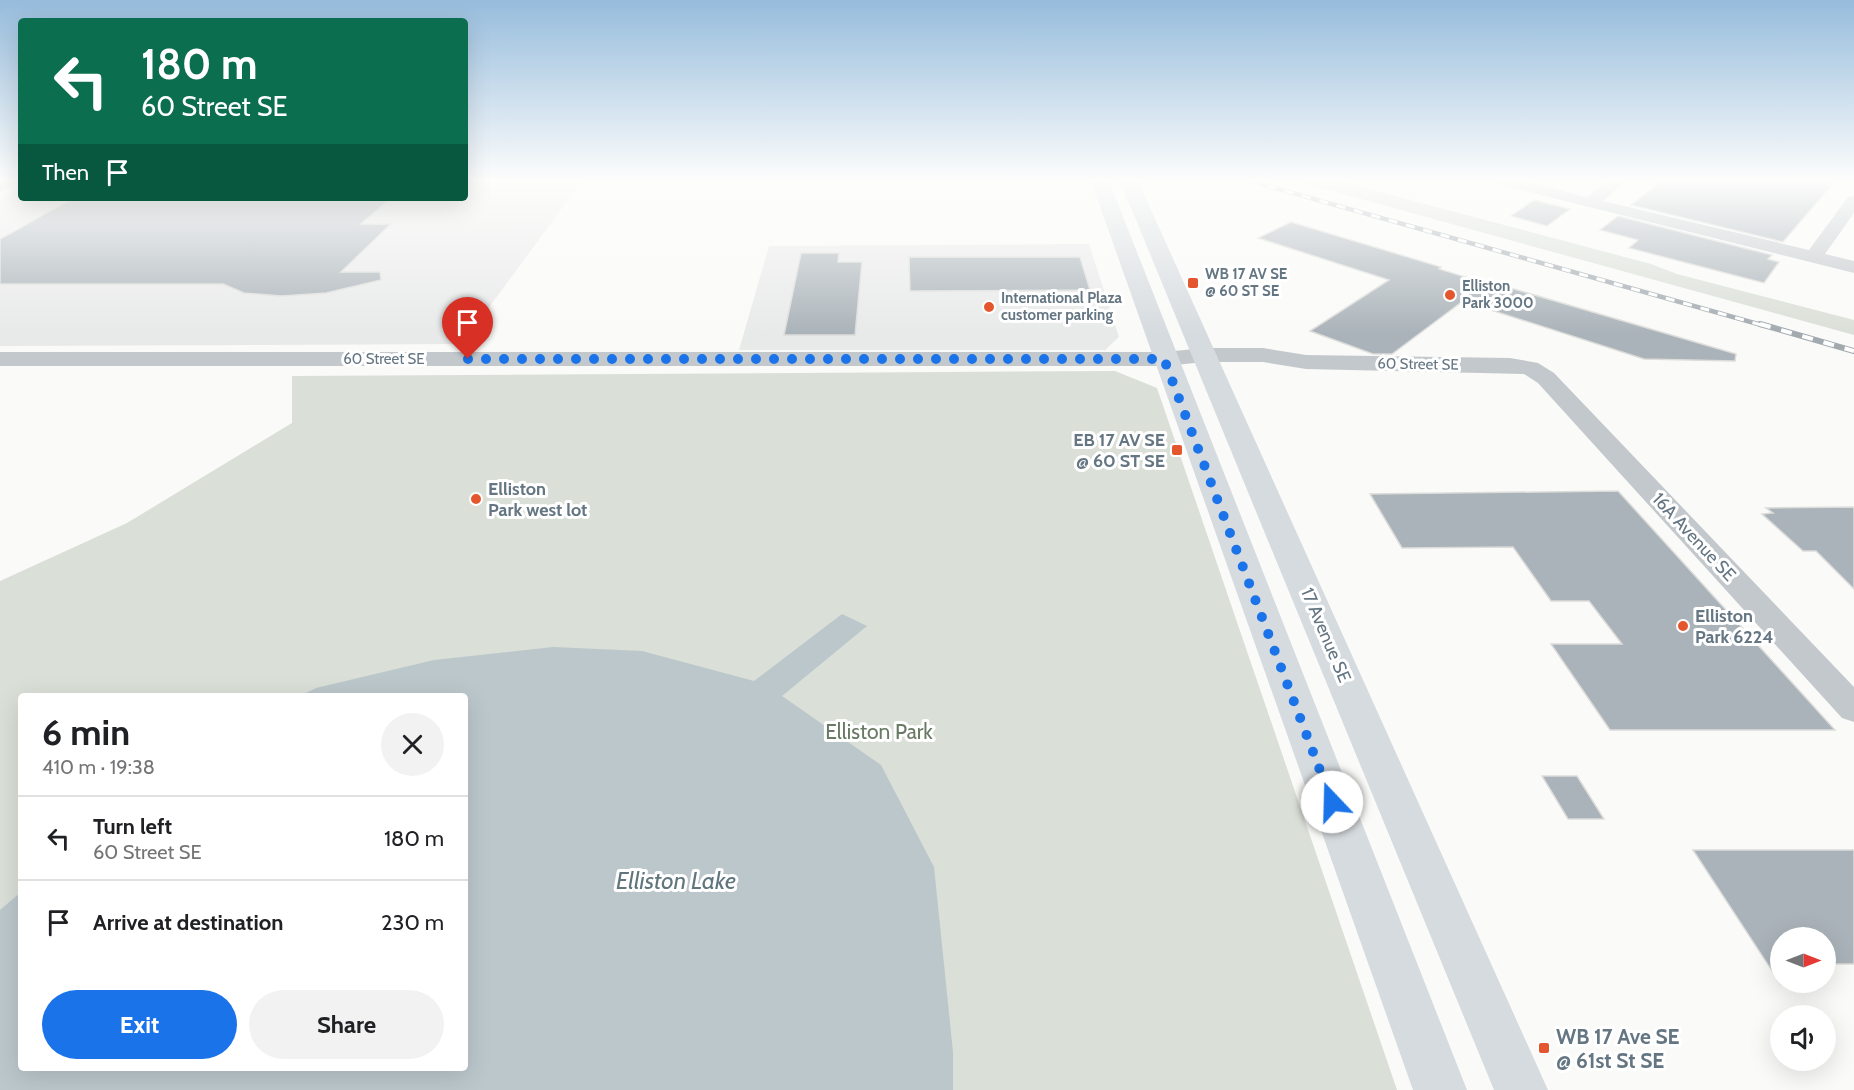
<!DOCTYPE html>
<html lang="en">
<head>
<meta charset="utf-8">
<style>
  :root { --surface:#fff; --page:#f2f2f2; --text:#202124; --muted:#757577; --line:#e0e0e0; --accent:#1a73e8 }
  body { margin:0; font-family:Cabin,sans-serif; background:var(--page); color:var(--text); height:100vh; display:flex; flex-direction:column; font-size:22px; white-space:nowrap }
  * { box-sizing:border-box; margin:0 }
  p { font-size:20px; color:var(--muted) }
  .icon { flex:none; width:33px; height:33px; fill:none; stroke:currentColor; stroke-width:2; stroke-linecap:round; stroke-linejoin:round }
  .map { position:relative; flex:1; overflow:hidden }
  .sheet { position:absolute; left:18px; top:693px; width:450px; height:378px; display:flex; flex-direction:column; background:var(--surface); border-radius:6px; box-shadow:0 6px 24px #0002 }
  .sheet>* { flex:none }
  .banner { position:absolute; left:18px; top:18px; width:450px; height:183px; border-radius:6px; box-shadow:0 6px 24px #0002; background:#0b6e4f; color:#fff; overflow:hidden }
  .needle { width:39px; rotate:90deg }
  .fabs { position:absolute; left:1770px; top:927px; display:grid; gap:12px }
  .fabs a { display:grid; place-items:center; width:66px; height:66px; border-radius:50%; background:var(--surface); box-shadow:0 6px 24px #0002; font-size:30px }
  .pin { position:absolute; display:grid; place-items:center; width:51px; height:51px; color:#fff; margin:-62px -26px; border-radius:50% 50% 50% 0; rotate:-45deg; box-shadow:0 0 6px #0007 }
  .pin .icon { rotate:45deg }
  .me { position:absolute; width:66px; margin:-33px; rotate:339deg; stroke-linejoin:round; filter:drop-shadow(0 0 4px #0008) }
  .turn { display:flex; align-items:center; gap:21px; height:126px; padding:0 24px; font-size:27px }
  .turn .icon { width:78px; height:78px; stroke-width:2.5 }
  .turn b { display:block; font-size:42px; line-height:51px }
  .then { display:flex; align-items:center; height:57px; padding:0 24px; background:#0003; gap:12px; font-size:22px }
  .round { display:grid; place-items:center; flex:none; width:63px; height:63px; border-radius:32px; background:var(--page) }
  .overview { display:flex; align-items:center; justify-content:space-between; height:102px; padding:0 24px }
  h1 { font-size:36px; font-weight:700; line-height:45px }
  .primary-button { display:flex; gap:12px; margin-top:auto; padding:12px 24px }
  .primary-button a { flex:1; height:69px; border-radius:36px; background:var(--accent); color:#fff; font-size:24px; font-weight:700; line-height:69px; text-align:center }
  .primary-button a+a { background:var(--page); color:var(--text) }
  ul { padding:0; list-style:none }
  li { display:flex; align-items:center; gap:18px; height:84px; padding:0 24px; border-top:2px solid var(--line) }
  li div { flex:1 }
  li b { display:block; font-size:22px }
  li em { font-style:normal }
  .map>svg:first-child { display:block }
  .built { fill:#e8e9e9 }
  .green { fill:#dadfd7; fill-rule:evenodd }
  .water { fill:#bbc7cb }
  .building { fill:#aab3b9; stroke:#dcdcda; stroke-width:1.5 }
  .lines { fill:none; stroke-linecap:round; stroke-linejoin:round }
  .street { fill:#c3c8cc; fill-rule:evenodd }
  .secondary { fill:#d6dbdf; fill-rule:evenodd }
  .rail-far1-casing { stroke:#a2aab0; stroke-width:4.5 }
  .rail-casing { stroke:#a2aab0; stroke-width:6 }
  .rail-far1 { stroke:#fff; stroke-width:3; stroke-dasharray:9; stroke-linecap:butt }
  .rail { stroke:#fff; stroke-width:4; stroke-dasharray:11; stroke-linecap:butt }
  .route { stroke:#1a73e8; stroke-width:10; stroke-dasharray:0 18 }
  .poi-dot { fill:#e4572e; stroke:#fff; stroke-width:2 }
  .labels { text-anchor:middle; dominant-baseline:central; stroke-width:6; stroke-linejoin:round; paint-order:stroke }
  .far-poi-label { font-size:15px; font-weight:bold; fill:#657683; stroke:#fff; text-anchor:start }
  .far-street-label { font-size:15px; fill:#657683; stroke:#fff }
  .poi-label { font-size:18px; font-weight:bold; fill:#657683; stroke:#fff; text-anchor:start }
  .street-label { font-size:18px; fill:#657683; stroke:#fff }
  .near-park-label { font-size:21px; fill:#687a64; stroke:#fff }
  .near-poi-label { font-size:21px; font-weight:bold; fill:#657683; stroke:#fff; text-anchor:start }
  .near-water-label { font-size:24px; font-style:italic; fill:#60757c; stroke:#fff }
</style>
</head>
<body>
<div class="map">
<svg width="1854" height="1090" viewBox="0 0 1854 1090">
  <rect width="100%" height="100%" fill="#fafaf8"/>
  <path class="built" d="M465 181H582L462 344 0 346V199L21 188V198H465Z
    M1089 244 1119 337 1105 350H739L769 246Z"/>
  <path class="green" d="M1296 181H1338L1651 264 1677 274 1854 320V335Z
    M1115 371 1157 388 1397 1090H0V581L127 523 292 423V376ZM21 696H465V1068H21Z"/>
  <path class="water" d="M842 614 867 626 782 696 881 765 934 867 953 1052V1090H0V910L21 892V1068H465V696H300L316 688 434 660 553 647 642 651 754 681Z"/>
  <path class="building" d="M1662 181H1831L1827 185 1831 186 1783 242 1631 205Z
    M73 198H391L361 224H391L341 272H380L381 280 326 293 281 296 244 293 223 284H0V239Z
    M1534 200 1570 209 1547 226 1511 216Z
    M1618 216 1772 255 1768 259 1779 262 1764 283 1629 248 1638 240 1600 230Z
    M1291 222 1441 267 1439 269 1501 288 1504 286 1736 354 1735 361 1644 359 1463 301 1392 354H1373L1310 331 1389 280 1258 238Z
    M801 253H839L838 262H862L855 335H784Z
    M909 257H1080L1090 290 910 291Z
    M1618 491 1835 730H1610L1551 644H1622L1589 601H1551L1513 547 1402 548 1370 494Z
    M1854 507V589L1816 551H1803L1762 514 1773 513 1766 508Z
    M1542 776H1577L1604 819H1568Z
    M1693 850H1854V964H1826V938H1780V983Z"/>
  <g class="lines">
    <path class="street" d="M0 181H19L0 192Z
      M1495 181H1522L1587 197 1608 181H1626L1603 201 1809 250 1848 197 1854 196V213L1825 254 1854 261V273L1497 184Z
      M1205 348H1263L1306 355 1510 358 1538 363 1554 373 1854 687V722L1842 718 1538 383 1524 374 1306 369 1263 362H1205L1164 366H0V352H1164Z"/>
    <path class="secondary" d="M1091 181H1109L1467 1090H1413Z
      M1120 181H1138L1548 1090H1494Z"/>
    <defs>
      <path id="rail-far1" d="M1250 181 1765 326"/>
      <path id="rail" d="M1760 324 1854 351"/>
    </defs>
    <use href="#rail-far1" class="rail-far1-casing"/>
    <use href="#rail" class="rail-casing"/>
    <use href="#rail-far1" class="rail-far1"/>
    <use href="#rail" class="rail"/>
  </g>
  <linearGradient id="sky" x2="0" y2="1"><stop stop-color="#96bcdc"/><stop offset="0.54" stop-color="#fdfdfc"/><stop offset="1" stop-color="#fdfdfc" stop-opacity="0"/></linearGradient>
  <rect width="1854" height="334" fill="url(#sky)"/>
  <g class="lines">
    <path class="route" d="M468 359H1164L1332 802"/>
  </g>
  <g class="poi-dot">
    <rect x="1187" y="277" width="12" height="12" rx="3"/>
    <circle cx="1450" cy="295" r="6"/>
    <circle cx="989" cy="307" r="6"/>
    <rect x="1171" y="444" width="12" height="12" rx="3"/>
    <circle cx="476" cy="499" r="6"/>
    <circle cx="1683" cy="626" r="6"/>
    <rect x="1538" y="1042" width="12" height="12" rx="3"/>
  </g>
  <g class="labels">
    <g class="far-poi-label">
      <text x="1205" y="274">WB 17 AV SE<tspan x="1205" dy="17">@ 60 ST SE</tspan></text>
      <text x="1462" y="286">Elliston<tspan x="1462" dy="17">Park 3000</tspan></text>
      <text x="1001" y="298">International Plaza<tspan x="1001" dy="17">customer parking</tspan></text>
    </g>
    <g class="far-street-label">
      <text x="384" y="359">60 Street SE</text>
      <text transform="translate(1418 364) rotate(1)">60 Street SE</text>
    </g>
    <g class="poi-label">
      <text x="1165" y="440" text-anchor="end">EB 17 AV SE<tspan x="1165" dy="21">@ 60 ST SE</tspan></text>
      <text x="488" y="489">Elliston<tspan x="488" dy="21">Park west lot</tspan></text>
      <text x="1695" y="616">Elliston<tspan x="1695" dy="21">Park 6224</tspan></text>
    </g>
    <g class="street-label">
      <text transform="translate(1694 537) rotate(47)">16A Avenue SE</text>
      <text transform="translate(1326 635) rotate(67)">17 Avenue SE</text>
    </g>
    <g class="near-park-label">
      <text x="879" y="731">Elliston Park</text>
    </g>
    <g class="near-poi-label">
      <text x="1556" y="1036">WB 17 Ave SE<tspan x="1556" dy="24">@ 61st St SE</tspan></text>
    </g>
    <g class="near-water-label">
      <text x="676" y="880">Elliston Lake</text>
    </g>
  </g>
</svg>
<div class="fabs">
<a><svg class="needle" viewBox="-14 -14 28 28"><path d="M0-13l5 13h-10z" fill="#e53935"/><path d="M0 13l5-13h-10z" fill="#757577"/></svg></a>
<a><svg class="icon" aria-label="sound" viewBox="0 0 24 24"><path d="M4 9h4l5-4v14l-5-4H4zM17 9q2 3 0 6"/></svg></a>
</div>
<div class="pin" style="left:468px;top:359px;background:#d93025"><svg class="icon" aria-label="arrive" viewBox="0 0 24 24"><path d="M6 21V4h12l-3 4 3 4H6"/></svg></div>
<svg class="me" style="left:1332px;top:802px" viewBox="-20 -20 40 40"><circle r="19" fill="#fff"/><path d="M0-13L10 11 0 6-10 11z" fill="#1a73e8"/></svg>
<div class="banner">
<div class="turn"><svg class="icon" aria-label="left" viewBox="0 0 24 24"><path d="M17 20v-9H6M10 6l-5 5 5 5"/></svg><div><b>180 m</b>60 Street SE</div></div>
<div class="then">Then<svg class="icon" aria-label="arrive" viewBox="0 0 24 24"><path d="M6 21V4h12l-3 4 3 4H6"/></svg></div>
</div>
<section class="sheet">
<div class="overview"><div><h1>6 min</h1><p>410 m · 19:38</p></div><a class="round"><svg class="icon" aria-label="close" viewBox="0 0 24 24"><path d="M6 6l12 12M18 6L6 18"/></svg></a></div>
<ul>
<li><svg class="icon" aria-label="left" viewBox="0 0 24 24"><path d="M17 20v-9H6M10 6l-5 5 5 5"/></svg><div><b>Turn left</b><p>60 Street SE</p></div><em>180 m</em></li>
<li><svg class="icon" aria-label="arrive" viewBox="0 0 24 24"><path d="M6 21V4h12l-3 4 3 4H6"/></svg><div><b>Arrive at destination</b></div><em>230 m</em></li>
</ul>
<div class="primary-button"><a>Exit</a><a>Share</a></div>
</section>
</div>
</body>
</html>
